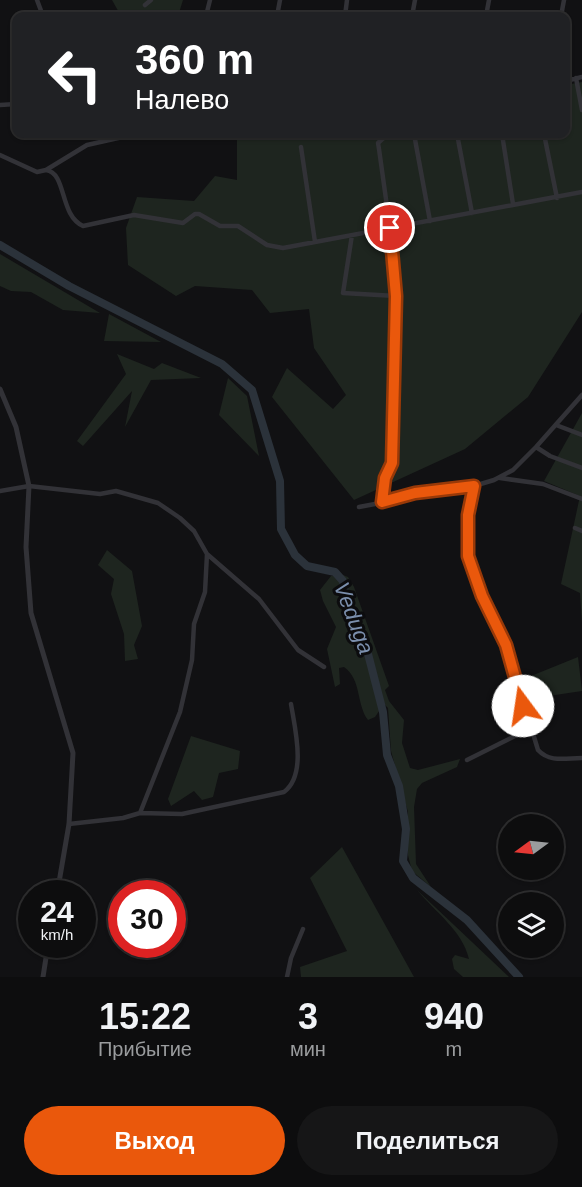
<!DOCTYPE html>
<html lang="ru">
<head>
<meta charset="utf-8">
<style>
  :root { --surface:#0d0d0e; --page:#161617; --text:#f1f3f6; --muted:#9a9c9e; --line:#2d2d2e; --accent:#ea580c }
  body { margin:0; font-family:Helvetica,sans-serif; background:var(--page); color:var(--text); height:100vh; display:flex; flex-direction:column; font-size:22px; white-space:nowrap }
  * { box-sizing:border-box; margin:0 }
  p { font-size:20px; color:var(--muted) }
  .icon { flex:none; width:33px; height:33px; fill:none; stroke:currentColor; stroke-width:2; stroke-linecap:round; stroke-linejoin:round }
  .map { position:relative; height:977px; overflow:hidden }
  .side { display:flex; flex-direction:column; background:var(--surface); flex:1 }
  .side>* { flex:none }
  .guide { position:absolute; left:12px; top:12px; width:558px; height:126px; border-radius:12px; box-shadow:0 2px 4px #0004,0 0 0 2px var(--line); background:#202124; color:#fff; overflow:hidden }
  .needle { width:39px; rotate:255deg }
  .buttons { position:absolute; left:498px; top:814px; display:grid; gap:12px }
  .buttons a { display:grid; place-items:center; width:66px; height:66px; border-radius:50%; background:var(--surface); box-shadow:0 2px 4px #0004,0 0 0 2px var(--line); font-size:30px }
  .speed { position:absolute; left:18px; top:880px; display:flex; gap:12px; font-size:30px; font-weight:700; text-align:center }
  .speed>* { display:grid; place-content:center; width:78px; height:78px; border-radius:50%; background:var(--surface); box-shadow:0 2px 4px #0004,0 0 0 2px var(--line); line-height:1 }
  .speed small { font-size:15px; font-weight:400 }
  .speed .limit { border:9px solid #d22; background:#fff; color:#111 }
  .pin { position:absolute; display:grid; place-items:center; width:51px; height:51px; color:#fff; margin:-26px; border:3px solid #fff; border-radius:50%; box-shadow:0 2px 6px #0007 }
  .me { position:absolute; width:66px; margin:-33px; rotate:346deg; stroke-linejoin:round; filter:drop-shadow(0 0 4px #0008) }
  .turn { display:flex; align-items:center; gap:21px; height:126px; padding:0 24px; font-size:27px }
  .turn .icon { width:78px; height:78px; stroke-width:2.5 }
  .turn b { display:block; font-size:42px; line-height:51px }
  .eta { display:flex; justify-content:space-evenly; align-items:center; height:102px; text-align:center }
  .eta b { font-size:36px; font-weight:800; line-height:42px }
  .action { display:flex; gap:12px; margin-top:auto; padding:12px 24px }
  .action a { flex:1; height:69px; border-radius:36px; background:var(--accent); color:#fff; font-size:24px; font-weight:800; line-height:69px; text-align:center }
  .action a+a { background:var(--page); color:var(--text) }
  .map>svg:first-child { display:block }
  .green { fill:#1e251f }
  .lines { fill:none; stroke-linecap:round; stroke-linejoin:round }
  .river { stroke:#2b323a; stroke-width:8 }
  .minor { stroke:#323237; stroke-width:4.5 }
  .tertiary { stroke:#323237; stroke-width:5 }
  .route-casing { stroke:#983908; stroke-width:15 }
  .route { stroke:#ea580c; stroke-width:10 }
  .labels { text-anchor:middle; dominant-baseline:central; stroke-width:6; stroke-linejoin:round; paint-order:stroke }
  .water-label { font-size:22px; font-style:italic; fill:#7b8fad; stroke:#0c0c0e }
</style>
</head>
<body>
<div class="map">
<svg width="582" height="977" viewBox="0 0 582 977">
  <rect width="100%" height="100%" fill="#111113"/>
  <path class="green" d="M112 0H183L178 16H121Z
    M582 82V312L528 397 465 449 354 500 272 397 287 368 333 409 346 395 314 348 309 309 270 313 252 290 195 286 176 296 128 265 126 228 137 197 194 201 215 176 237 180V134H566V85Z
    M0 254 100 313 63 310 31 292 11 291 0 286Z
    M109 314 161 342 104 341Z
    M117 354 154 369 162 363 201 378 151 380 125 427 132 391 83 446 77 441 126 374Z
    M228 378 247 396 259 456 219 415Z
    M582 413V623L580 593 561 584 580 496 544 481Z
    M107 550 132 571 142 626 134 645 138 659 125 661 124 634 111 594 114 579 98 565Z
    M343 575 348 577 354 587 389 686 385 690 389 701 404 720 402 743 410 768 418 770 460 759 457 767 422 783 417 789 414 807 416 864 431 887 412 871 408 855V812L391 751 388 708 384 704 375 717 368 720C356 704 362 680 344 667L339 668 340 684 335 687 327 649 336 627 323 601 320 590 331 576Z
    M578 657 582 691 535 698 531 676Z
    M191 736 240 751 238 769 219 773 213 797 202 800 194 791 171 806 168 799Z
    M342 847 414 977H301L300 967 347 951 310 878Z
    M417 890 509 977H463L454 969 452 959 455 955 469 959C462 930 435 912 417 890Z"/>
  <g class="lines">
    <path class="river" d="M0 245 69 286 222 364 252 390 280 481 281 529 295 555 307 566 335 572 343 581 349 617 367 650 383 712 387 755 399 786 406 829 403 861 413 878 467 920 519 977"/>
    <path class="minor" d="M37 0 43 16
      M145 5 151 0
      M206 16 210 0
      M277 16 280 0
      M345 16 347 0
      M412 16 415 0
      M486 16 489 0
      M561 16 564 0
      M576 78 582 110
      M566 81 582 77
      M0 105 16 104
      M388 134 378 143 379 149 390 228 396 296
      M414 134 430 221
      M457 134 472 213
      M502 134 513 204
      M544 134 557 198
      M301 147 315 242
      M0 155 37 172 46 170 87 145 136 134
      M46 170C67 173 59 215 83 226L134 215 183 223 195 214H199L220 226H238L267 245 283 248 582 192
      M352 235 343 293 396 296 392 463 385 478 382 502
      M556 425 582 435
      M536 447 550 456 582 468
      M500 478 543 484 582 499
      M474 486 467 536 472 573 506 645 538 750C550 763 566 758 582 758
      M0 491 29 486 100 494 116 491 158 503 180 518 194 531 207 554 259 599 298 650 324 667
      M359 507 396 500 415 493 474 486 494 480 513 470 536 447 582 395
      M575 528 582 531
      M467 760 531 728
      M140 813 182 814 284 792C307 775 295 729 291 704
      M69 824 123 818 140 813 180 712 192 660 194 624 205 592 207 554
      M287 977 291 958 303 929"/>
    <path class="tertiary" d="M0 389 16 427 29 486 26 547 31 613 73 753 69 824 57 894
      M43 977 48 945"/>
  </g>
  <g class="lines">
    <defs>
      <path id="route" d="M390 228 396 296 392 463 385 478 382 502 415 493 474 486 468 515V556L482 596 506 645 523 706"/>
    </defs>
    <use href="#route" class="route-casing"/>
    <use href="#route" class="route"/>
  </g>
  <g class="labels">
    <g class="water-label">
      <text transform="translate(354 618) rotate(69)">Veduga</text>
    </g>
  </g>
</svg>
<div class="buttons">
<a><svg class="needle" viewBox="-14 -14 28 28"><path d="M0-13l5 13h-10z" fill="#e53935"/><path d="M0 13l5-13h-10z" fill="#9a9c9e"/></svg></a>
<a><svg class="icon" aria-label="layers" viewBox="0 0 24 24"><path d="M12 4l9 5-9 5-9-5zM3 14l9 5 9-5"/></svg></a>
</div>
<div class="speed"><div>24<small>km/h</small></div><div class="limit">30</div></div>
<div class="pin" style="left:390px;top:228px;background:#d93025"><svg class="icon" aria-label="arrive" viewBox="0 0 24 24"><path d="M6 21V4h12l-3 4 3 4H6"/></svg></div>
<svg class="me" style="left:523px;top:706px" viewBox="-20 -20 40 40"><circle r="19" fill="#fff"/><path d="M0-13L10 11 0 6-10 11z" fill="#ea580c"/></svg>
<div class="guide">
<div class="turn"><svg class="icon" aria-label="left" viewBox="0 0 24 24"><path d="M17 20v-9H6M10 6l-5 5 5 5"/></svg><div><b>360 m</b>Налево</div></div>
</div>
</div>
<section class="side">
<div class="eta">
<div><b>15:22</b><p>Прибытие</p></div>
<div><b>3</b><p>мин</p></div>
<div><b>940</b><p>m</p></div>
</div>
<div class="action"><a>Выход</a><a>Поделиться</a></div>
</section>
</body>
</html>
